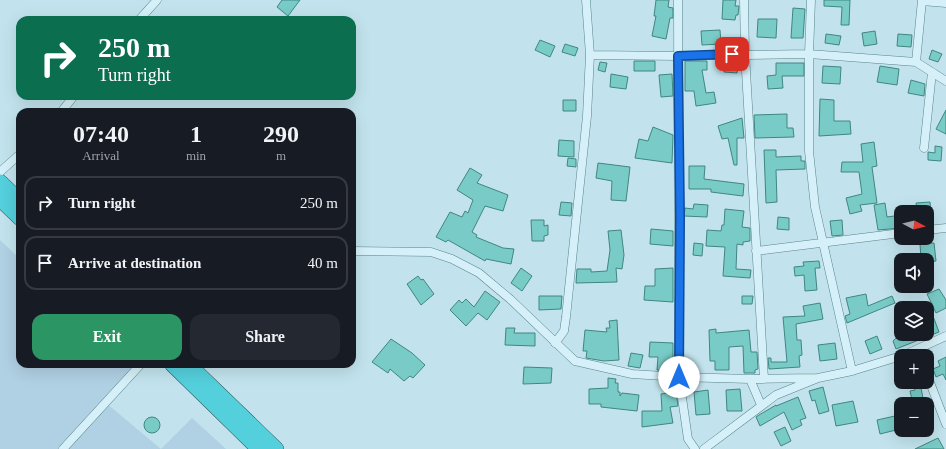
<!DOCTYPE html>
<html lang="en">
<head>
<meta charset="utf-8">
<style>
  :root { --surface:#171b24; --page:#242831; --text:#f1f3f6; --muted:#9ea1a6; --line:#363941; --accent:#2b9563 }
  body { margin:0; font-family:Georgia,serif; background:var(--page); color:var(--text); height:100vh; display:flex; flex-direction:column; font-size:15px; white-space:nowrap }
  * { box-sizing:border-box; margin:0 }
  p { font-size:13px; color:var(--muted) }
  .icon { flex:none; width:22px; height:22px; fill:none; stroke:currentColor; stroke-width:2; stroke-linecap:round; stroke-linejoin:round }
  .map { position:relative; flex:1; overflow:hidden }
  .panel { position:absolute; left:16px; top:108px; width:340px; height:260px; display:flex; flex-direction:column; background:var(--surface); border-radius:12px; box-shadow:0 4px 16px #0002 }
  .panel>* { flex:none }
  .hud { position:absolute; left:16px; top:16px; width:340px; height:84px; border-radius:12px; box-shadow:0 4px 16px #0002; background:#0b6e4f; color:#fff; overflow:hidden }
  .needle { width:26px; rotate:97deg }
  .fabs { position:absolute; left:894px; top:205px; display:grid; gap:8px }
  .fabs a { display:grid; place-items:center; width:40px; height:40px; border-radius:8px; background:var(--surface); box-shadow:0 4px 16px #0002; font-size:20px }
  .pin { position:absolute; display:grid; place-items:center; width:34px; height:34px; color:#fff; margin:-17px; border-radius:8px; box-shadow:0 2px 6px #0006 }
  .me { position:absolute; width:44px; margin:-22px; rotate:0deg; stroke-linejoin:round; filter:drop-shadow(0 0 3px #0008) }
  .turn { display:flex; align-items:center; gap:14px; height:84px; padding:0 16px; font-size:18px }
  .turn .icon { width:52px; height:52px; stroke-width:2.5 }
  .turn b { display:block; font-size:28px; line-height:34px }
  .eta { display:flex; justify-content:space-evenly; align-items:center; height:68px; text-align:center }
  .eta b { font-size:24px; font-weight:800; line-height:28px }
  .cta { display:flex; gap:8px; margin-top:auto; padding:8px 16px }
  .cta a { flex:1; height:46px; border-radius:12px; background:var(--accent); color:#fff; font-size:16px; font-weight:800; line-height:46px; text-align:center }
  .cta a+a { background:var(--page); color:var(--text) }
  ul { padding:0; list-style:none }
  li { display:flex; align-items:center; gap:12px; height:54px; margin:0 8px 6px; padding:0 8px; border:2px solid var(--line); border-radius:12px }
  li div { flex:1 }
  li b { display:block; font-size:15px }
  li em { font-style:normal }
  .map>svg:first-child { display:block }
  .farmland { fill:#b0d0e3 }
  .building { fill:#79cbc7; stroke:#408681 }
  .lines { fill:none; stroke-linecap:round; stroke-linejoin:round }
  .street-casing { stroke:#5a8487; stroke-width:9 }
  .highway-casing { stroke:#2e5555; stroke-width:16 }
  .street { stroke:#d5f0f8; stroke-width:8 }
  .highway { stroke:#54cfdc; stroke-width:15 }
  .route-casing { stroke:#114b97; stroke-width:10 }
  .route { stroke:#1a73e8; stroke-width:7 }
</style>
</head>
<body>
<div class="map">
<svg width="946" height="449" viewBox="0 0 946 449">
  <rect width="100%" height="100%" fill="#c2e3ed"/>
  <path class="farmland" d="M0 240 20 259V364H131L136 369 106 403 161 449 192 418 226 449H0Z"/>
  <path class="building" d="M282 0H300L288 16 277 7Z
    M656 0H669L668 7 673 8V18H670L666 39 652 36 656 16H654Z
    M723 0H736L735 6H739L738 15H736L735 20 722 19Z
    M824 0H850L849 25H841L842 7 824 6Z
    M793 8 805 9 803 38H791Z
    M758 19H777L776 38 757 37Z
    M720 30 721 44 702 45 701 31Z
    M875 31 877 44 864 46 862 33Z
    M826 34 841 36 839 45 825 43Z
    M898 34 912 35 911 47 897 46Z
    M540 40 555 46 550 57 535 50Z
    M565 44 578 48 575 56 562 52Z
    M932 50 942 54 938 62 929 59Z
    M634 61H655V71H634Z
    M685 61H707V70H702L706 93 714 92 716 103 696 106 694 91H685Z
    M600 62 607 63 605 72 598 70Z
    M725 63 738 64 737 73 724 72Z
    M776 63H804V76H782L783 88 768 89 767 76 776 75Z
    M823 66 841 67 840 84 822 83Z
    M880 66 899 69 897 85 877 82Z
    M611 74 628 77 626 89 610 87Z
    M672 74 673 96 661 97 659 75Z
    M911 80 925 84 924 96 908 93Z
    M820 99 834 100V121H850L851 134 819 136Z
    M563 100H576V111H563Z
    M946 110V134L936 129Z
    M787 114V128H793L794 137 755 138 754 115Z
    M742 118 744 138H737V165H734L728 138 722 139 718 126Z
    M653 127 673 135 672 163 635 158 639 139 648 141Z
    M559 140 574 141V157L558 156Z
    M874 142 877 166 872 167 877 203 860 205 862 211 850 214 846 198 862 194 859 172H841L842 162H863L861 144Z
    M935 146 942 147 941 161 928 160V152L935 153Z
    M764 150H776V157L801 156V161H805V169L776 170 777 202 766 203Z
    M568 158 576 159V167L567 166Z
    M598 163 630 167 626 201 611 200 612 181 596 178Z
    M689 166H705L704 179 744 184 743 196 711 192V189H689Z
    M470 168 482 175 477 183 508 195 503 211 485 206 472 232 477 235 476 237 503 248 514 249 511 264 486 259 485 261 448 240 446 242 436 237 450 212 462 217 465 211 468 213 473 200 457 190Z
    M561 202 572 203 571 216 559 215Z
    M930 202 931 212H917L916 203Z
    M885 203 887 217 901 215V228L878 230 874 205Z
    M694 204 708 205 707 217 684 216 685 208 693 209Z
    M725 209 744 211 742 227 750 228V241L743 242V245L737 244 736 269 751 270 750 278 723 276 725 247 706 246 707 230 721 231 722 225H724Z
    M778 217 789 218V230L777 229Z
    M531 220H544V226L548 225V235L544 236V241H532Z
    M842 220 843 235 832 236 830 221Z
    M651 229 673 231V246L650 244Z
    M621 230 624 255 622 269 616 268 617 282 576 283 577 269H591V272L607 271 610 250 608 231Z
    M694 243 703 244 702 256 693 255Z
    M934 243 936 261 927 262V260H921L920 244Z
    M819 261 820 268H815L817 290 805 291 804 275 795 276 794 267 804 266 803 262Z
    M521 268 532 276 522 291 511 283Z
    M673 268V302L644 300 645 286H655V269Z
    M418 276 421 280 423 279 434 294 421 305 407 284Z
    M939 289 946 300V308L936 313 927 294Z
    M485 291 500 302 487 320 478 313 466 326 450 310 459 300 462 303 466 299 474 307Z
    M866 294 868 306 892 296 895 303 847 323 845 316 850 314 846 298Z
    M539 296H562L561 309 539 310Z
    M742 296H753L752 304H742Z
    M820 303 823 319 796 324 797 340H801L802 355 799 356 800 367 769 369 768 358H771V362H787L783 317 805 316 803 306Z
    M933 316 939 332 896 349 893 341 896 338 904 335 905 337 912 334H927V319Z
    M617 320 619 360 604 361 586 358 587 351H583L585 330 607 332 606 328H610L609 321Z
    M506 328H515L514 333H535V346L505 345Z
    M716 329V333L749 330 751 352H757L758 369 755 370V373H744L743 346 729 347V370H715V361H710L709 330Z
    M877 336 882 349 870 354 865 341Z
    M391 339 412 353 425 365 413 378 410 376 404 381 390 369 388 373 372 362Z
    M650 342 673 343V371L657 370 658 357H649Z
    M835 343 837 359 820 361 818 345Z
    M631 353 643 355 640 368 628 366Z
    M946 357V380L943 374 936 377 933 369 940 366 938 361Z
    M524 367 552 368 551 383 523 384Z
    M608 378 616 379 615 383H618V392H620V396L622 393 639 395 637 411 601 407V404H589V389L608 388Z
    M913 382H920L924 404H913L910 391 915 390Z
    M823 387 829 411 819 414 815 400 812 401 809 391Z
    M740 389 742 411H727L726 390Z
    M708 390 710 414 696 415 694 392Z
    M676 392 678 406 670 407 673 423 642 427V411H662L661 394Z
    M798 397 806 418 800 420 802 425 792 430 784 412 760 426 756 417 759 415 776 405V406Z
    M853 401 858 422 836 426 832 405Z
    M895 416V419L897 418 900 429 880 434 877 420Z
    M144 425a8 8 0 1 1 16 0a8 8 0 1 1-16 0Z
    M785 427 791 441 781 446 774 432Z
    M938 438 944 449H915Z"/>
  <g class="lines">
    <defs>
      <path id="street" d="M678 0 679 377 688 439 695 449
        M744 0 745 54 764 379
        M811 0 809 54V151L815 207 852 371
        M922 1 946 3
        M139 20 157 0
        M590 55 678 56 809 54 916 62 946 81
        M916 62 922 0
        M61 112 74 96
        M924 148 932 72
        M0 172 20 154
        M927 230 946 228
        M352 251 431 252 452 259 479 273 510 299 575 361 632 374 679 377 750 379 818 378
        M756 251 901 233
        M555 343 564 331 566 317 587 116 590 55 586 0
        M902 356 946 336
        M927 375 946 424
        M750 379 761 405
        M63 449 141 364
        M704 449 776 395 818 378 852 371 901 356"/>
      <path id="highway" d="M0 182 20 201
        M0 199 20 218
        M172 364 259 449
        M188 364 276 449"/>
    </defs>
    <use href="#street" class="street-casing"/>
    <use href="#highway" class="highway-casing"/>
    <use href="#street" class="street"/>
    <use href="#highway" class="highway"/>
  </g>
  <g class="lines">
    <defs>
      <path id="route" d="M679 377 680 218 678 56 732 54"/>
    </defs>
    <use href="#route" class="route-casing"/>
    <use href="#route" class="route"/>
  </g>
</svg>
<div class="fabs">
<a><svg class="needle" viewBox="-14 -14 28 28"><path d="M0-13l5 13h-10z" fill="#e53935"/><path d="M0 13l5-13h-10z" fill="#9ea1a6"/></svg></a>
<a><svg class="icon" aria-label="sound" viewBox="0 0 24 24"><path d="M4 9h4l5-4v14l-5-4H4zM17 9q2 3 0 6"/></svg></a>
<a><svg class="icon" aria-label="layers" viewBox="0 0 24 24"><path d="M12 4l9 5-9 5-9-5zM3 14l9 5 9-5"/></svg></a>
<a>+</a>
<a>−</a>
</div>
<div class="pin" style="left:732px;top:54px;background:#d93025"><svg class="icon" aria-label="arrive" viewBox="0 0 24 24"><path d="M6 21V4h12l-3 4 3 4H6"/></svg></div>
<svg class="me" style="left:679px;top:377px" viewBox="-20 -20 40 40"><circle r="19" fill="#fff"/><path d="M0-13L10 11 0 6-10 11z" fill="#1a73e8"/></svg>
<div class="hud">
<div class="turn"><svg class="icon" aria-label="right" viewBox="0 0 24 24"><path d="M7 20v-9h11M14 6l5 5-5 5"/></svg><div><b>250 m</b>Turn right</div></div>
</div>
<section class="panel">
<div class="eta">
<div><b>07:40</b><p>Arrival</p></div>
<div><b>1</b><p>min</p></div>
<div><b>290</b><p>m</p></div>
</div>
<ul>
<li><svg class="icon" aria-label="right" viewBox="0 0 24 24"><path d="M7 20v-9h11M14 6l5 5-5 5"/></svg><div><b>Turn right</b></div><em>250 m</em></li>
<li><svg class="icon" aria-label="arrive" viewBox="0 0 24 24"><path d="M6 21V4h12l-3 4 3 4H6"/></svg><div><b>Arrive at destination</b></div><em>40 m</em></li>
</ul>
<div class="cta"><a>Exit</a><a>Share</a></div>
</section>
</div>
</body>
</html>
